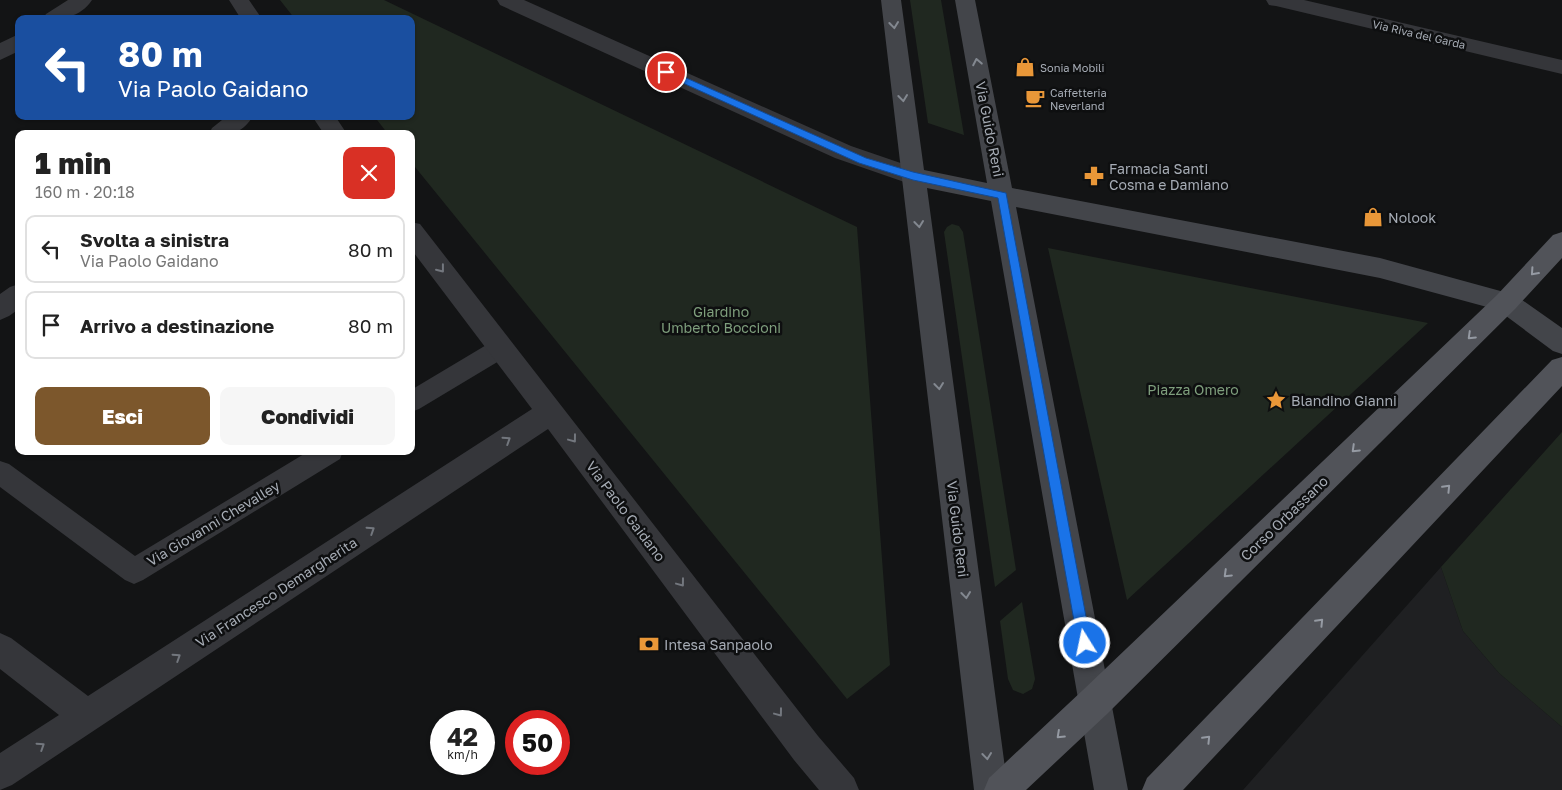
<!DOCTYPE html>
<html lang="it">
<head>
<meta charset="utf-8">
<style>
  :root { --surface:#fff; --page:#f6f6f6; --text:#222; --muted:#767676; --line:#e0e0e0; --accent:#7c572c }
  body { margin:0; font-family:"Golos Text",sans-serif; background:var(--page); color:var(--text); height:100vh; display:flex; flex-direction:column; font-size:19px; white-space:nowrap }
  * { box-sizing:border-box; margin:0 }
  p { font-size:16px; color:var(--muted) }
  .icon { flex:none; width:28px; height:28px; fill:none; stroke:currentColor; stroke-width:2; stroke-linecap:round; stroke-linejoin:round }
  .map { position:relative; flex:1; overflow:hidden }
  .drawer { position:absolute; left:15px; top:130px; width:400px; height:325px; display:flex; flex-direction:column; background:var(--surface); border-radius:10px; box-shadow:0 1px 4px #0004 }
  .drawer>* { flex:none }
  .hud { position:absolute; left:15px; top:15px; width:400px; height:105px; border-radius:10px; box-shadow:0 1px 4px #0004; background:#1a4fa0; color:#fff; overflow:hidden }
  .speed { position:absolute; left:430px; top:710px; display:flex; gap:10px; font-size:25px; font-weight:700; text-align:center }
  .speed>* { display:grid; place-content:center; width:65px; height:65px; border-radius:50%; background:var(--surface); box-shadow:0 1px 4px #0004; line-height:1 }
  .speed small { font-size:12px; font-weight:400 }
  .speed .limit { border:8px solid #d22; background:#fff; color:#111 }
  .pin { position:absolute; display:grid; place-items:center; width:42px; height:42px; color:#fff; margin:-21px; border:2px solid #fff; border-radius:50%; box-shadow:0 1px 5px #0007 }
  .me { position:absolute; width:55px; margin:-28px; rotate:350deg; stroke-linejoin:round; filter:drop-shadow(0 0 4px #0008) }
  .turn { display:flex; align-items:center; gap:18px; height:105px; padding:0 20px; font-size:22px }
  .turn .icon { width:65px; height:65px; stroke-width:2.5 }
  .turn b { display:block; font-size:35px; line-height:42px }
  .round { display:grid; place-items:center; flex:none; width:52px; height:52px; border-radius:10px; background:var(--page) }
  .overview { display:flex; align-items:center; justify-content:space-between; height:85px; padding:0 20px }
  h1 { font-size:30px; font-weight:800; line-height:38px }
  .cta { display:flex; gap:10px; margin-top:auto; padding:10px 20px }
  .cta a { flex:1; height:58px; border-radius:10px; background:var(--accent); color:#fff; font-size:20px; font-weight:800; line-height:58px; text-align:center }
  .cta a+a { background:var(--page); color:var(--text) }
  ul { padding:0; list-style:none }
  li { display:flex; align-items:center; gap:15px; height:68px; margin:0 10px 8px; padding:0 10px; border:2px solid var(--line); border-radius:10px }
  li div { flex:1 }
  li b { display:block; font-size:19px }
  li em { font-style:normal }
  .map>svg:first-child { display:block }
  .built { fill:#1f2022 }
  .green { fill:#202820 }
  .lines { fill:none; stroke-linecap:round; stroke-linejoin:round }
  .lane { fill:#35363a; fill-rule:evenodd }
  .street { fill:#35363a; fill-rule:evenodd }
  .secondary { fill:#43454a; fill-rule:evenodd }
  .primary { fill:#515359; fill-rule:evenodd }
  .oneway { stroke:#838890 }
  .oneway2 { stroke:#73777e }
  .oneway3 { stroke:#959aa3 }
  .route { fill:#1a73e8; stroke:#114b97 }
  .labels { text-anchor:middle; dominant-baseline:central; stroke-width:5; stroke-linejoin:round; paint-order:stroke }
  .far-street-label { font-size:11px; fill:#a6acb5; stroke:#0e0f10 }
  .far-poi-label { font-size:11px; fill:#a6acb5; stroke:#0e0f10; text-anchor:start }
  .street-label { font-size:14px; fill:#a6acb5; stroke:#0e0f10 }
  .poi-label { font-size:14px; fill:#a6acb5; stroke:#0e0f10; text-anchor:start }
  .park-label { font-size:14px; fill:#7f9f7d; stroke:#0e0f10 }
</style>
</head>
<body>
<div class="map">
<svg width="1562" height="790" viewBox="0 0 1562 790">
  <rect width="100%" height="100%" fill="#131415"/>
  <path class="built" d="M1441 567 1463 631 1499 673 1562 727V790H1243Z"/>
  <path class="green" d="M280 0H384L857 227 890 665 847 699 411 162V134H388L374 116H411V19H295Z
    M910 0H941L964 135 928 123Z
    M952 224 959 226 963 232 1016 570 995 587 944 232 947 227Z
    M1048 248 1428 323 1127 600Z
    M1562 432V727L1499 673 1463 631 1441 567Z
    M1022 602 1035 679 1032 689 1023 694 1013 690 1008 679 1000 621Z"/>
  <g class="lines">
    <path class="lane" d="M501 338 509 341 512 348 509 355 419 409 411 412V390L493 341Z
      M309 451H343L340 459 143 580 134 584 125 580 0 487V461L9 464 135 556Z"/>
    <path class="street" d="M68 0H92C80 18 62 19 43 19L46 14Z
      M229 0H249L262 19H241Z
      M497 0H524L851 146 921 170 925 176 921 182 913 185 835 158 500 5Z
      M1266 0H1304L1562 60V74L1276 6 1269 5Z
      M19 34V51L0 60V43Z
      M227 116H253C241 136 229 134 209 134L212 128Z
      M312 116H335L347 134H324Z
      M411 222 420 224 818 736 854 778 859 790H819L794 760 548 429 12 785 0 790V753L59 715 0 669V633L11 638 88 696 532 409 411 249Z
      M19 284V309L9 316 0 320V294L10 287Z"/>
    <path class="secondary" d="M881 0H901L924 170 987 183 955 0H975L1012 188 1380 258 1515 295 1562 328V354L1553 351 1498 310 1380 278 1016 207 1128 790H1094L991 201 927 188 1008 790H974Z"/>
    <path class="primary" d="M1562 232V258L1515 309 1107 714 1026 790H984L989 778 1083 690 1497 295 1553 235Z
      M1562 357V386L1183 790H1142L1147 778 1552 360Z"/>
  </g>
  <defs><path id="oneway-chevron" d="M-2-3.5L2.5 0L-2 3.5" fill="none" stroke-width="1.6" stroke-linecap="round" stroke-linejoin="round" transform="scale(1.25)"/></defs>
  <g class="oneway">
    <use href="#oneway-chevron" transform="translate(894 25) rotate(83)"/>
    <use href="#oneway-chevron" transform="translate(977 62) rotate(-101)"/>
    <use href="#oneway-chevron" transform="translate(903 98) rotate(83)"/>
    <use href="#oneway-chevron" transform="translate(919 224) rotate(83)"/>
    <use href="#oneway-chevron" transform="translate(939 386) rotate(83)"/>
    <use href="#oneway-chevron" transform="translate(966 595) rotate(83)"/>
    <use href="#oneway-chevron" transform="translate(987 756) rotate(83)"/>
  </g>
  <g class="oneway2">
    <use href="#oneway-chevron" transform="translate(441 269) rotate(52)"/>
    <use href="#oneway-chevron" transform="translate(573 439) rotate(53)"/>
    <use href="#oneway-chevron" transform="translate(507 440) rotate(-33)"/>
    <use href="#oneway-chevron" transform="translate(371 530) rotate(-33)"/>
    <use href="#oneway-chevron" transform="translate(681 583) rotate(53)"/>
    <use href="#oneway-chevron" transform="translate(177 657) rotate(-33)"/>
    <use href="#oneway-chevron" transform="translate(779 713) rotate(53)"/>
    <use href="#oneway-chevron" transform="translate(41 746) rotate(-33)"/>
  </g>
  <g class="oneway3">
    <use href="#oneway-chevron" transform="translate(1534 272) rotate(132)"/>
    <use href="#oneway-chevron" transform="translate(1471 336) rotate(136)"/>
    <use href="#oneway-chevron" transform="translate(1355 449) rotate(136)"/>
    <use href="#oneway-chevron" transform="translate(1447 488) rotate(-46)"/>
    <use href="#oneway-chevron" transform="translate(1227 574) rotate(136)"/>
    <use href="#oneway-chevron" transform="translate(1320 622) rotate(-46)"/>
    <use href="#oneway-chevron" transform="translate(1060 735) rotate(137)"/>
    <use href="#oneway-chevron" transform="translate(1207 739) rotate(-46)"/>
  </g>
  <path class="route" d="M666 69 866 158 913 172 1006 193 1091 643 1089 648 1085 650 1080 648 1078 643 998 198 913 180 859 163 663 74V70Z"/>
  <defs>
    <symbol id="shop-bare" viewBox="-9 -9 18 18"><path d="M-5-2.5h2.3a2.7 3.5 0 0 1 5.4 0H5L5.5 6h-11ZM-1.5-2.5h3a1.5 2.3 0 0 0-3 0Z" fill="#e99738" stroke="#0e0f10" stroke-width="2.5" paint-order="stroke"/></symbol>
    <symbol id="cafe-bare" viewBox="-9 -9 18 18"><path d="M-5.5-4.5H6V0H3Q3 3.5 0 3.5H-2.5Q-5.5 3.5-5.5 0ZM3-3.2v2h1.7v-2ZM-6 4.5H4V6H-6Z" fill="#e99738" stroke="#0e0f10" stroke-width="2.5" paint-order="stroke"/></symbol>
    <symbol id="pharmacy-bare" viewBox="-9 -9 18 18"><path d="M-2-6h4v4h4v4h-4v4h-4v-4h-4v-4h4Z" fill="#e99738" stroke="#0e0f10" stroke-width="2.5" paint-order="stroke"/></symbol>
    <symbol id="sight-bare" viewBox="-9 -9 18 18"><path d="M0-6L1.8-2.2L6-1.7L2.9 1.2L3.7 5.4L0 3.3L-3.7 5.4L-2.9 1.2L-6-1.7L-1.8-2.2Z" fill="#e99738" stroke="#0e0f10" stroke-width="2.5" paint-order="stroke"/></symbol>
    <symbol id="bank-bare" viewBox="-9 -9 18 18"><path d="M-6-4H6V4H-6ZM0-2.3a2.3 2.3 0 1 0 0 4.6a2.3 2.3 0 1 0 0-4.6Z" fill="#e99738" stroke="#0e0f10" stroke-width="2.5" paint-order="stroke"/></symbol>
  </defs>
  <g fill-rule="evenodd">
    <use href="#shop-bare" x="1011" y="53" width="28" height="28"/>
    <use href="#cafe-bare" x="1021" y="84" width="28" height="28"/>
    <use href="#pharmacy-bare" x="1080" y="162" width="28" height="28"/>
    <use href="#shop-bare" x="1359" y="203" width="28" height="28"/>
    <use href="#sight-bare" x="1262" y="386" width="28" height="28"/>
    <use href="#bank-bare" x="635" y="630" width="28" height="28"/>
  </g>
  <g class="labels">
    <g class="far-street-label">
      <text transform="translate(1419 34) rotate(13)">Via Riva del Garda</text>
    </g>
    <g class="far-poi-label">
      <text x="1040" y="67">Sonia Mobili</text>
      <text x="1050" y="92">Caffetteria<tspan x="1050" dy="13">Neverland</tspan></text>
    </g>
    <g class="street-label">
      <text transform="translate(990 129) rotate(79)">Via Guido Reni</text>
      <text transform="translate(626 511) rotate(53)">Via Paolo Gaidano</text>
      <text transform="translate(1284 518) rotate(-44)">Corso Orbassano</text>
      <text transform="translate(213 523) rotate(-31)">Via Giovanni Chevalley</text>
      <text transform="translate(958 529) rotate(83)">Via Guido Reni</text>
      <text transform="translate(276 592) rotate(-33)">Via Francesco Demargherita</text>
    </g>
    <g class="poi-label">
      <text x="1109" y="168">Farmacia Santi<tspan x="1109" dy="16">Cosma e Damiano</tspan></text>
      <text x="1388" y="217">Nolook</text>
      <text x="1291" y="400">Blandino Gianni</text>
      <text x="664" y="644">Intesa Sanpaolo</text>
    </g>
    <g class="park-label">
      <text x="721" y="311">Giardino<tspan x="721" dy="16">Umberto Boccioni</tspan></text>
      <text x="1193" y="389">Piazza Omero</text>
    </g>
  </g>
</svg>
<div class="speed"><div>42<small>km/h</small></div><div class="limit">50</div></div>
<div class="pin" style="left:666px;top:72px;background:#d93025"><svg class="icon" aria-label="arrive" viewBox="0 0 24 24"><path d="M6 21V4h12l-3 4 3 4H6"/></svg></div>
<svg class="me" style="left:1085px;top:643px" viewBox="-20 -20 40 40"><circle r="17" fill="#1a73e8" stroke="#fff" stroke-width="3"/><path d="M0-11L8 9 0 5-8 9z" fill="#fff"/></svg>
<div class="hud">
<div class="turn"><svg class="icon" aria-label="left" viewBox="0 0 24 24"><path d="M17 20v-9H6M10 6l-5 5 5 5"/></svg><div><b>80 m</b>Via Paolo Gaidano</div></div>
</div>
<section class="drawer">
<div class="overview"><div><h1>1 min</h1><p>160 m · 20:18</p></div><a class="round" style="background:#d93025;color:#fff"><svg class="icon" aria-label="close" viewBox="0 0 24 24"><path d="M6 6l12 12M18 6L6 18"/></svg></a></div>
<ul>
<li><svg class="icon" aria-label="left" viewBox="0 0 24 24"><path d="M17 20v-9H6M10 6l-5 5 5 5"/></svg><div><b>Svolta a sinistra</b><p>Via Paolo Gaidano</p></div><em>80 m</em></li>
<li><svg class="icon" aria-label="arrive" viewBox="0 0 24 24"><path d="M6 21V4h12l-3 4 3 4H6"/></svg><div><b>Arrivo a destinazione</b></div><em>80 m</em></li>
</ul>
<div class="cta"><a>Esci</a><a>Condividi</a></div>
</section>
</div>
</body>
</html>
